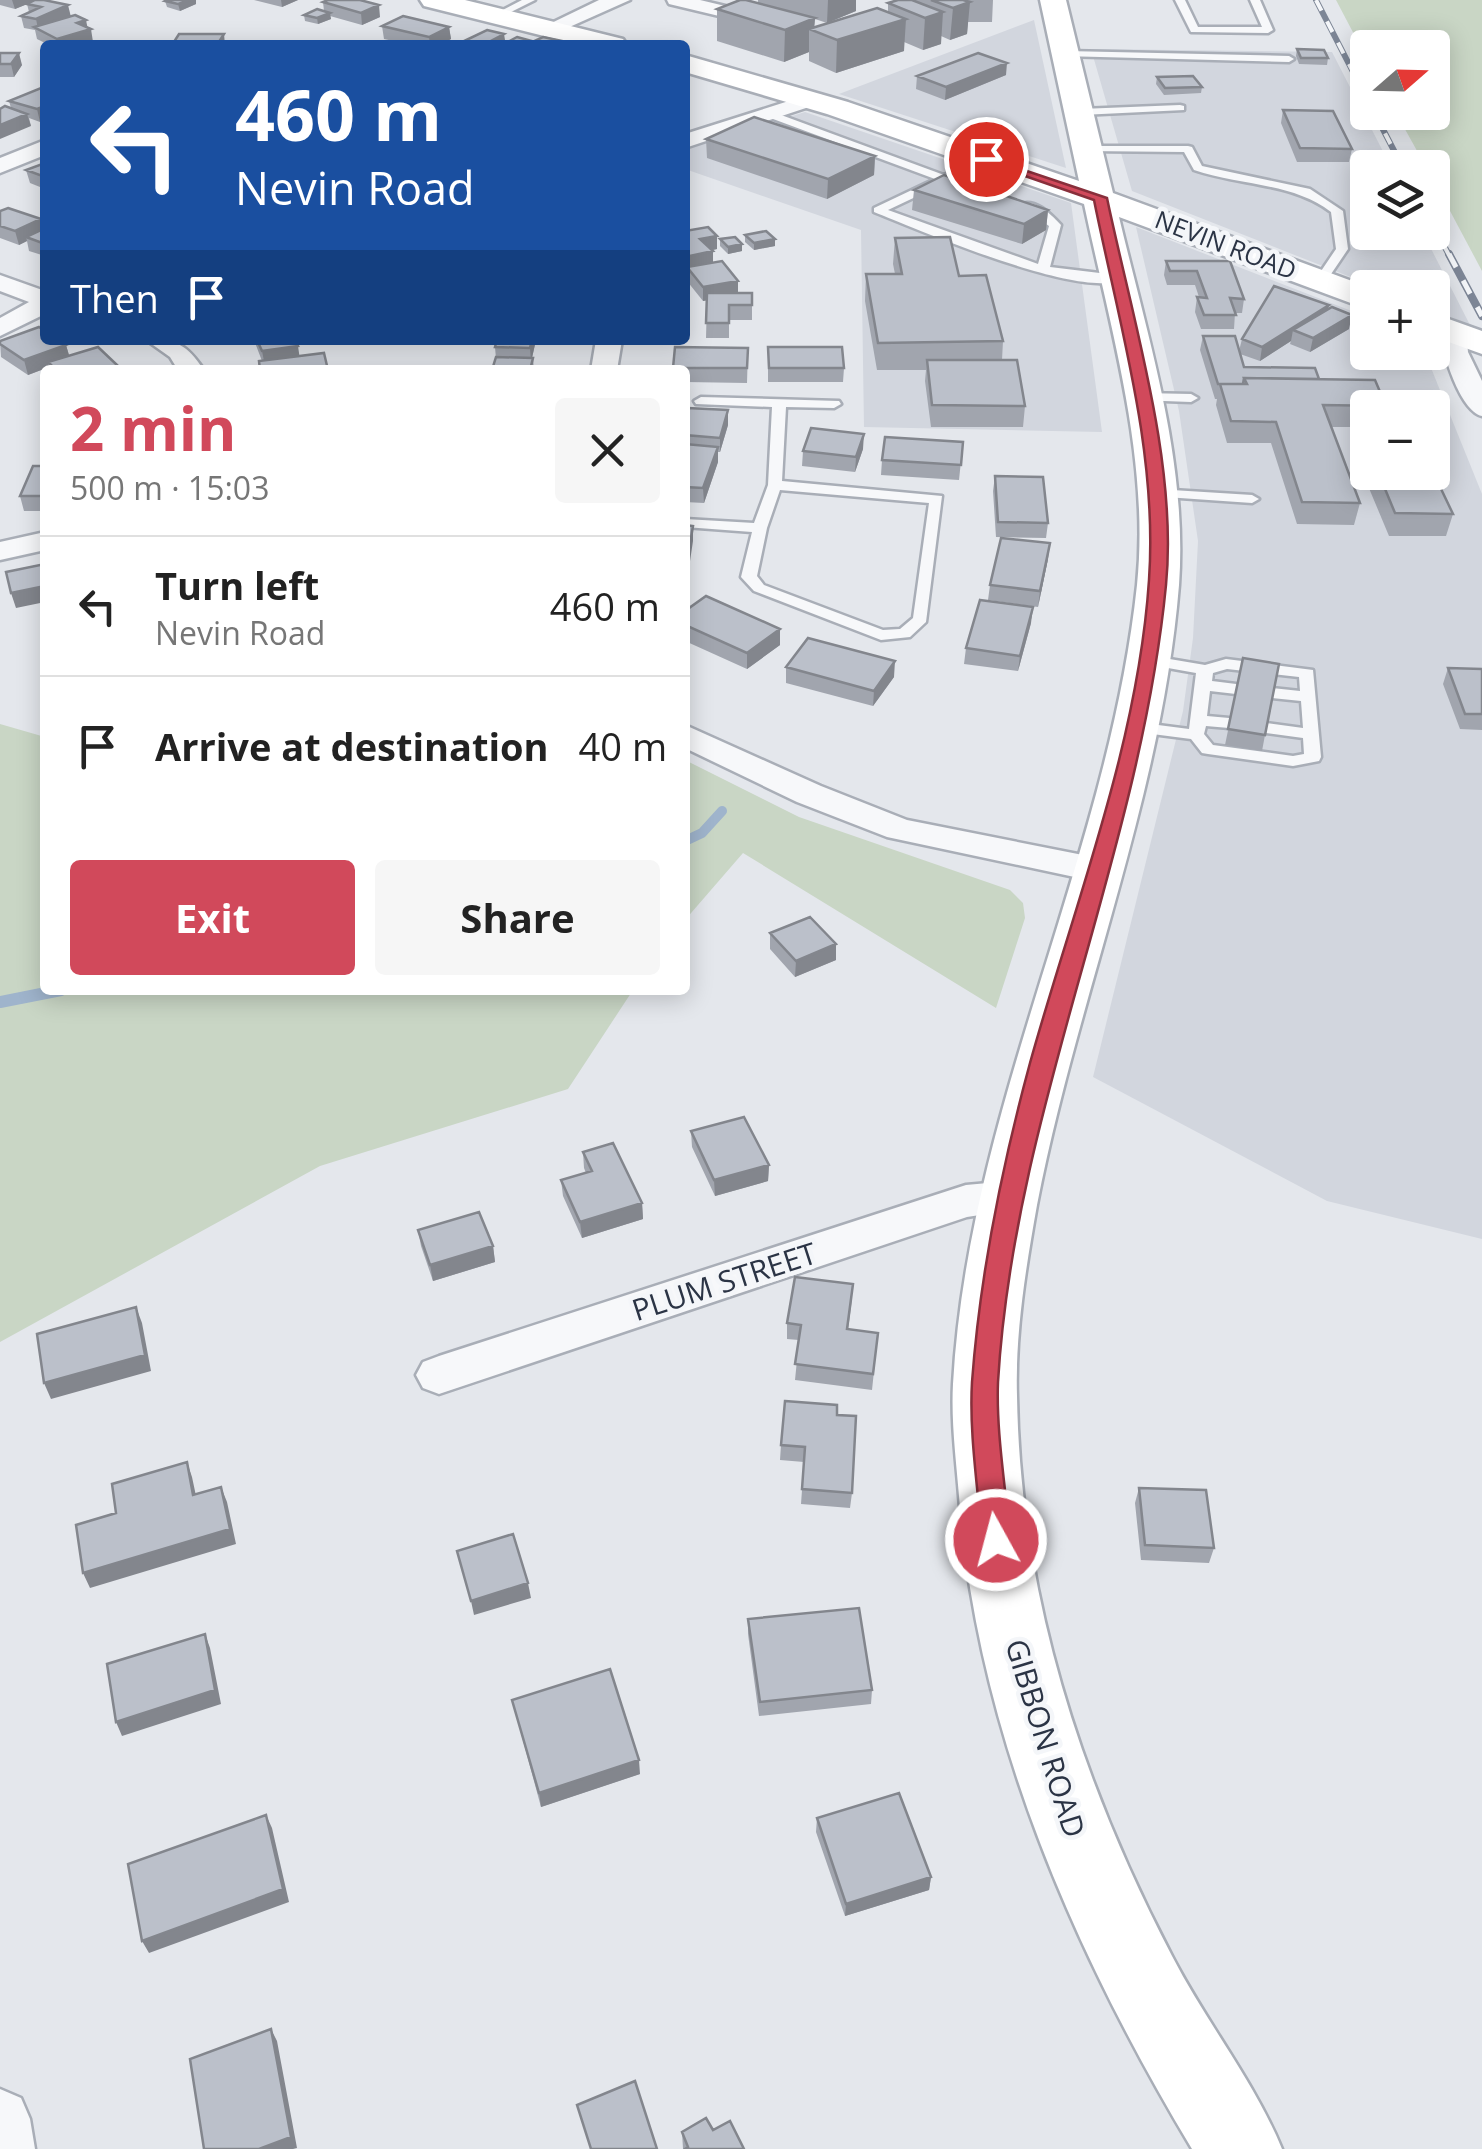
<!DOCTYPE html>
<html lang="en">
<head>
<meta charset="utf-8">
<style>
  :root { --surface:#fff; --page:#f6f6f6; --text:#222; --muted:#767676; --line:#e0e0e0; --accent:#d1495b }
  body { margin:0; font-family:"Open Sans",sans-serif; background:var(--page); color:var(--text); height:100vh; display:flex; flex-direction:column; font-size:38px; white-space:nowrap }
  * { box-sizing:border-box; margin:0 }
  p { font-size:32px; color:var(--muted) }
  .icon { flex:none; width:55px; height:55px; fill:none; stroke:currentColor; stroke-width:2; stroke-linecap:round; stroke-linejoin:round }
  .map { position:relative; flex:1; overflow:hidden }
  .sheet { position:absolute; left:40px; top:365px; width:650px; height:630px; display:flex; flex-direction:column; background:var(--surface); border-radius:10px; box-shadow:0 5px 25px #0003 }
  .sheet>* { flex:none }
  .hud { position:absolute; left:40px; top:40px; width:650px; height:305px; border-radius:10px; box-shadow:0 5px 25px #0003; background:#1a4fa0; color:#fff; overflow:hidden }
  .needle { width:65px; rotate:70deg }
  .buttons { position:absolute; left:1350px; top:30px; display:grid; gap:20px }
  .buttons a { display:grid; place-items:center; width:100px; height:100px; border-radius:10px; background:var(--surface); box-shadow:0 5px 25px #0003; font-size:50px }
  .pin { position:absolute; display:grid; place-items:center; width:85px; height:85px; color:#fff; margin:-42px; border:5px solid #fff; border-radius:50%; box-shadow:0 2px 10px #0007 }
  .me { position:absolute; width:110px; margin:-55px; rotate:353deg; stroke-linejoin:round; filter:drop-shadow(0 0 8px #0008) }
  .turn { display:flex; align-items:center; gap:35px; height:210px; padding:0 30px; font-size:45px }
  .turn .icon { width:130px; height:130px; stroke-width:2.5 }
  .turn b { display:block; font-size:70px; line-height:85px }
  .then { display:flex; align-items:center; height:95px; padding:0 30px; background:#0003; gap:20px; font-size:38px }
  .round { display:grid; place-items:center; flex:none; width:105px; height:105px; border-radius:10px; background:var(--page) }
  .head { display:flex; align-items:center; justify-content:space-between; height:170px; padding:0 30px }
  h1 { font-size:60px; font-weight:700; line-height:75px; color:var(--accent) }
  .action { display:flex; gap:20px; margin-top:auto; padding:20px 30px }
  .action a { flex:1; height:115px; border-radius:10px; background:var(--accent); color:#fff; font-size:40px; font-weight:700; line-height:115px; text-align:center }
  .action a+a { background:var(--page); color:var(--text) }
  ul { padding:0; list-style:none }
  li { display:flex; align-items:center; gap:30px; height:140px; padding:0 30px; border-top:2px solid var(--line) }
  li div { flex:1 }
  li b { display:block; font-size:38px }
  li em { font-style:normal }
  .map>svg:first-child { display:block }
  .built { fill:#d2d6de; fill-rule:evenodd }
  .green { fill:#c9d6c5 }
  .lines { fill:none; stroke-linecap:round; stroke-linejoin:round }
  .stream-far1 { stroke:#9fb4cc; stroke-width:10 }
  .stream { stroke:#9fb4cc; stroke-width:12 }
  .lane-casing { stroke:#a9aeb7; stroke-width:5 }
  .street-casing { stroke:#a9aeb7; stroke-width:5 }
  .secondary-casing { stroke:#a9aeb7; stroke-width:5 }
  .lane { fill:#f7f8fa; fill-rule:evenodd }
  .street { fill:#f7f8fa; fill-rule:evenodd }
  .secondary { fill:#fff; fill-rule:evenodd }
  .rail-far1-casing { stroke:#7d8696; stroke-width:6 }
  .rail-casing { stroke:#7d8696; stroke-width:8 }
  .rail-far1 { stroke:#f4f6f9; stroke-width:4; stroke-dasharray:12; stroke-linecap:butt }
  .rail { stroke:#f4f6f9; stroke-width:5; stroke-dasharray:15; stroke-linecap:butt }
  .wall { fill:#a1a5ae }
  .shaded-wall { fill:#83868d }
  .building { fill:#bbc0ca; stroke:#83868d; stroke-width:2.5 }
  .route { fill:#d1495b; stroke:#882f3b; stroke-width:2.5 }
  .labels { text-anchor:middle; dominant-baseline:central; stroke-width:9; stroke-linejoin:round; paint-order:stroke }
  .far-street-label { font-size:25px; fill:#2b3445; stroke:#f4f6f9 }
  .street-label { font-size:30px; fill:#2b3445; stroke:#f4f6f9 }
</style>
</head>
<body>
<div class="map">
<svg width="1482" height="2149" viewBox="0 0 1482 2149">
  <rect width="100%" height="100%" fill="#e4e7ec"/>
  <path class="built" d="M1034 20 1066 168 839 94Z
    M1091 49 1332 52 1391 167 1368 168V232L1423 233 1470 325 1433 310 1432 288 1376 287 1132 191Z
    M805 112 1071 203 1102 432 864 427 861 230 685 169V149Z
    M1136 227 1367 317 1368 352 1425 353 1482 494V1239L1327 1201 1093 1077 1183 711 1193 638 1198 541 1179 411ZM1368 408H1432V472H1368Z"/>
  <path class="green" d="M1336 0H1482V271L1433 179 1432 168 1426 167 1396 113 1432 112V48H1368L1367 59Z
    M0 724 45 737V990H633L568 1089 320 1166 0 1342Z
    M685 760 799 817 1010 890 1023 903 1025 918 996 1008 743 853 685 920Z"/>
  <g class="lines">
    <path class="stream-far1" d="M685 841 702 833 722 811"/>
    <path class="stream" d="M0 1002 61 990"/>
    <defs>
      <path id="lane" d="M522 0H535L499 18 491 16Z
        M1175 0H1185L1198 27H1262L1250 0H1260L1273 30 1268 33 1191 32Z
        M1066 51 1289 56 1294 59 1289 62 1062 56Z
        M1180 105 1184 106V110L1081 115 1076 112 1081 109Z
        M765 112H773L944 175 983 157H991V161L954 179V183H945L888 210 1038 264 1049 226 1019 205C1034 197 1051 214 1061 225L1050 267 1116 275 1122 279C1084 301 919 230 874 212V208L935 179 765 116Z
        M1090 146H1188L1192 147 1202 166 1310 189 1343 211 1348 249 1325 283H1317L1315 280 1336 249 1331 212C1292 182 1240 186 1194 170L1184 152 1086 151V147Z
        M1142 393 1191 394 1198 398 1191 402 1137 400 1135 397Z
        M701 397 839 401 841 404 834 408 786 407 782 481 942 496 926 622 910 637 881 640 754 591 741 577 752 532 685 527V519L754 523 768 485 772 407 696 404 694 401ZM780 490 929 503 913 618 900 629 883 630 764 585 757 576 767 528Z
        M1156 489 1252 495 1259 499 1252 503 1151 496 1149 493Z
        M1146 655 1205 665 1226 659 1313 670 1321 757 1319 761 1293 766 1208 754 1202 753 1191 739 1129 731 1127 727 1135 722 1189 729 1196 673 1140 663 1138 660ZM1227 669 1299 677 1300 691 1272 688 1264 693 1272 698 1301 701 1303 728 1266 723 1258 728 1266 733 1303 738 1304 754 1293 756 1213 745 1204 734 1206 726 1229 728 1237 723 1229 718 1207 716 1210 691 1236 694 1244 689 1236 684 1212 681 1213 673Z"/>
      <path id="street" d="M599 0H630L556 33H542L539 29Z
        M667 0H700L776 18 779 22 769 28 669 4Z
        M814 93 824 99 821 103 685 148V134Z
        M45 140V155L0 173V158Z
        M0 275 45 291V314L0 336V318L29 302 0 291Z
        M1453 323 1466 331 1468 352 1482 381V416C1460 411 1442 352 1440 331Z
        M146 340C178 340 186 344 204 370H178L170 357Z
        M596 340H622L617 370H591Z
        M45 532V550L0 560V542Z
        M685 725 821 786 907 820 1098 858 1111 862 1116 870 1111 878 1098 882 887 837 797 802 685 748Z
        M1010 1181 1025 1186 1031 1197 1025 1208 967 1217 439 1394 423 1388 416 1375 423 1362 439 1356 966 1185Z
        M0 2089 21 2098 30 2119 35 2149H0Z"/>
      <path id="secondary" d="M420 0H465L623 39 627 45H580L424 6Z
        M1040 0H1066L1113 193 1371 288H1368V308L1356 305 1119 217C1147 335 1188 461 1179 585 1162 797 1077 997 1037 1205 1026 1267 1015 1333 1017 1396 1020 1594 1081 1782 1172 1956 1206 2022 1254 2081 1282 2149H1192C1072 1949 977 1730 959 1496 956 1459 951 1421 953 1384 968 1108 1108 858 1137 585 1150 458 1110 327 1084 204L827 114 685 72V55L848 102 1079 181Z
        M1432 313 1482 331V354L1432 336Z"/>
    </defs>
    <use href="#lane" class="lane-casing"/>
    <use href="#street" class="street-casing"/>
    <use href="#secondary" class="secondary-casing"/>
    <use href="#lane" class="lane"/>
    <use href="#street" class="street"/>
    <use href="#secondary" class="secondary"/>
    <defs>
      <path id="rail-far1" d="M1316 0 1368 101
        M1374 112 1403 168
        M1432 223 1450 257"/>
      <path id="rail" d="M1449 254 1482 316"/>
    </defs>
    <use href="#rail-far1" class="rail-far1-casing"/>
    <use href="#rail" class="rail-casing"/>
    <use href="#rail-far1" class="rail-far1"/>
    <use href="#rail" class="rail"/>
  </g>
  <path class="wall" d="M0 0H44L87 28 93 42 81 45H49L37 39 35 30 24 28 21 16 29 12 27 4 15 9 0 5Z
    M254 0H298L282 7Z
    M758 0H856V11L827 23 815 19 814 27 888 12V3L898 0H993L992 22H968L967 34 950 40 941 36V44L923 50 904 42V51L836 73 809 61V52L784 62 717 41V9L758 3Z
    M165 1 196 4 180 11 167 7Z
    M323 2 380 17 362 25 330 16 331 19 318 24 305 21 304 15 324 11Z
    M382 26 449 27 451 39 439 45H412L384 39Z
    M1297 49 1328 58 1327 65 1299 64 1296 56Z
    M0 53 22 65 14 77H0Z
    M1006 75 945 100 916 89 917 76Z
    M1157 77 1202 87 1201 93 1164 95 1156 84Z
    M45 89V120L40 122 29 118 31 126 11 108 9 101Z
    M1283 110 1352 149 1349 162H1297L1281 123Z
    M706 139 875 156 874 175 827 199 707 158Z
    M45 163V189L30 183 26 170Z
    M914 190 1048 210 1046 230 1022 244 912 210Z
    M0 211 43 229 45 228V256L29 251 27 241 19 245 0 238Z
    M685 231 717 249 712 250 713 263 738 281V293H752V320H729V338H706L707 300 703 301 687 281V270L685 271Z
    M745 235 775 246 754 250 745 242Z
    M895 238 959 276 1003 341 1002 360 1025 406 1023 427H931L925 381 926 370H877L865 301 866 274H895L893 264Z
    M720 239 742 251 728 254 720 246Z
    M1166 261H1230L1244 299 1242 313H1235L1234 329H1201L1195 312 1197 297H1199L1195 285H1167L1164 275Z
    M1329 305 1328 310 1349 329 1310 352 1290 344 1291 341 1260 361 1240 354 1244 367 1319 379 1386 406V408H1368V427H1331L1360 503 1354 525 1297 524 1271 443H1227L1216 405 1217 399H1215L1200 350 1203 336 1239 351 1242 339Z
    M254 340H295L299 356 262 361Z
    M497 340H536L532 358H533L534 370H492L496 359 495 347Z
    M0 341 66 345 69 355 118 370H50L49 367 28 375 1 357Z
    M675 347 748 348 747 383 685 382V370H673Z
    M768 347 844 368 843 382H768Z
    M685 413 728 425 720 452H718V462L704 503 685 502Z
    M1359 428H1368V472H1432L1453 514 1446 536H1389L1353 450Z
    M963 442 959 480 881 475 882 460Z
    M863 449 855 472 802 466 803 451Z
    M45 466V511H24L20 496Z
    M995 476 1048 523 1046 538 996 537 993 491Z
    M1048 559 1038 607 988 600 990 585Z
    M685 611 780 645 747 669 685 641Z
    M1031 623 1018 671 964 664 966 648Z
    M1243 658 1265 735 1262 751 1225 745Z
    M786 667 894 677 873 706 786 683Z
    M1448 668 1482 669V730L1460 729 1443 684Z
    M770 933 836 960 795 977 770 949Z
    M691 1131 769 1165 768 1181 715 1196 692 1147Z
    M583 1152 642 1203 643 1219 582 1238 563 1196 561 1180 586 1173 584 1168Z
    M418 1230 493 1246 495 1262 433 1281 421 1246Z
    M852 1299 848 1330 878 1333 872 1390 795 1380 799 1340 787 1339V1323Z
    M837 1415 852 1493 850 1508 801 1504 804 1462 780 1460 781 1445Z
    M1139 1488 1214 1548 1209 1563 1141 1560 1135 1503Z
    M748 1619 872 1690 871 1704 759 1716 748 1634Z
    M512 1700 640 1774 541 1807Z
    M817 1818 931 1877 929 1890 845 1916 816 1832Z
    M713 2130 744 2149H683L682 2132Z"/>
  <path class="shaded-wall" d="M12 0H35V1L15 9Z
    M190 0H196V4L180 11 178 4Z
    M281 0H298L282 7Z
    M828 0H856V11L827 23Z
    M970 2 967 34 950 40 953 8Z
    M68 5 71 17 38 29 36 19Z
    M379 5 380 17 362 25 361 13Z
    M943 12 941 44 923 50 925 18Z
    M330 13 331 19 318 24 317 18Z
    M815 18 814 31 809 29V52L784 62 785 30Z
    M906 19 904 51 836 73 837 40Z
    M86 20 88 30 91 29 93 42 81 45H59L57 39 77 23Z
    M449 27 451 39 439 45H430L429 37Z
    M224 34 225 45H217Z
    M504 34 505 40 496 45H483Z
    M19 53 22 65 14 77 11 64Z
    M1007 63 1006 75 945 100 946 87Z
    M45 106V120L40 122 37 109Z
    M27 114 31 126 0 139V125Z
    M875 156 874 175 827 199 828 179Z
    M1048 210 1046 230 1022 244 1024 224Z
    M41 219 44 233 26 237 27 241 19 245 15 231Z
    M717 236V249L700 253V239Z
    M775 239V246L754 250V243Z
    M742 244V251L728 254V247Z
    M713 251V265L687 267V270L685 271V257Z
    M738 281V295L703 301V287Z
    M1329 305 1326 319 1293 330 1291 341 1260 361 1262 347Z
    M1352 315 1349 329 1310 352 1313 338Z
    M532 340H536L531 362 530 348Z
    M66 345 70 359 48 362 49 367 28 375 24 360Z
    M298 346 300 360 265 366 262 351Z
    M728 410V425L720 452V438Z
    M864 434 863 449 855 472 856 457Z
    M718 447V462L704 503 703 488Z
    M693 526V541L686 588 685 573Z
    M1050 543 1048 559 1038 607 1040 591Z
    M45 586V602L16 608 11 593Z
    M1033 607 1031 623 1018 671 1020 656Z
    M780 629V645L747 669V653Z
    M895 661 894 677 873 706 874 691Z
    M836 944V960L795 977 796 961Z
    M769 1165 768 1181 715 1196 714 1180Z
    M642 1203 643 1219 582 1238 580 1222Z
    M493 1246 495 1262 433 1281 430 1265Z
    M136 1307 142 1323 151 1371 51 1399 44 1383Z
    M187 1462 192 1477 199 1510 193 1495Z
    M221 1487 227 1502 236 1544 90 1588 83 1573Z
    M528 1583 531 1598 474 1615 471 1601Z
    M205 1634 210 1648 221 1704 122 1736 116 1722Z
    M639 1760 640 1774 541 1807 539 1793Z
    M266 1815 272 1828 289 1902 149 1953 142 1941Z
    M931 1877 929 1890 845 1916 846 1904Z
    M271 2029 277 2041 297 2148 293 2149H259Z"/>
  <path class="building" d="M35 0H44L68 5 36 19 21 16 41 7 27 4Z
    M167 0H190L178 4 165 1Z
    M328 0H360L379 5 361 13 323 2Z
    M740 0H746L815 18 785 30 717 9Z
    M898 0H912L943 12 925 18 888 3Z
    M931 0H963L970 2 953 8Z
    M877 8 906 19 837 40 809 29Z
    M317 9 330 13 317 18 304 15Z
    M75 15 86 20 77 23 91 29 57 39 34 27Z
    M403 16 449 27 429 37 382 26Z
    M487 30 504 34 483 45 460 43Z
    M179 34H224L217 45H172Z
    M517 37 532 41 524 45H502Z
    M543 37 562 41 554 45H526Z
    M1297 49 1324 50 1328 58H1301Z
    M0 53H19L11 64H0Z
    M978 53 1007 63 946 87 917 76Z
    M1193 76 1202 87 1165 88 1157 77Z
    M41 88 45 89V106L37 109 9 101Z
    M5 106 27 114 0 125V109Z
    M1283 110 1333 111 1352 149 1300 148Z
    M754 117 875 156 828 179 706 139Z
    M45 163V177L26 170Z
    M944 175 1048 210 1024 224 914 190Z
    M8 208 41 219 15 231 0 226V211Z
    M708 227 717 236 700 239 713 251 685 257V231Z
    M45 228V244L26 237Z
    M766 231 775 239 754 243 745 235Z
    M735 237 742 244 728 247 720 239Z
    M950 237 959 276 986 275 1003 341 878 343 866 274H902L895 238Z
    M722 261 738 281 703 287 687 267Z
    M1166 261H1230L1244 299 1230 298 1236 315H1204L1197 297 1207 298 1197 271H1170Z
    M1274 286 1329 305 1262 347 1242 339Z
    M707 293H752V305H729V323H706Z
    M1332 307 1352 315 1313 338 1293 330Z
    M39 327 45 331V340H59L66 345 24 360 0 344V341Z
    M1203 336H1235L1244 367 1315 368 1319 379 1244 378 1243 384H1218Z
    M257 340H295L298 346 262 351Z
    M497 340H532L530 348 495 347Z
    M98 347 117 365 101 370H56L48 362Z
    M675 347 748 348 747 368H673Z
    M768 347H842L844 368H769Z
    M324 353 328 370H260L259 361Z
    M496 357 533 358 530 370H492Z
    M927 360H1017L1025 406 932 405Z
    M1244 378 1375 380 1386 406 1323 405 1360 503 1302 502 1276 422 1231 421 1220 384H1247Z
    M687 408 728 410 720 438 685 435V413Z
    M811 428 864 434 856 457 803 451Z
    M1359 428H1368V449Z
    M885 437 963 442 961 465 882 460Z
    M685 444 718 447 703 488 685 487Z
    M33 466H45V496H20Z
    M1432 470 1453 514 1395 513 1378 472H1432Z
    M995 476 1043 477 1048 523 998 522Z
    M685 525 693 526 685 573Z
    M1001 538 1050 543 1040 591 990 585Z
    M45 564V586L11 593 6 572Z
    M706 596 780 629 747 653 685 625V611Z
    M980 600 1033 607 1020 656 966 648Z
    M808 638 895 661 874 691 786 667Z
    M1243 658 1279 664 1265 735 1228 729Z
    M1448 668 1482 669V714H1465Z
    M810 917 836 944 796 961 770 933Z
    M744 1117 769 1165 714 1180 691 1131Z
    M613 1143 642 1203 580 1222 561 1180 592 1171 583 1152Z
    M479 1212 493 1246 430 1265 418 1230Z
    M795 1277 853 1284 847 1329 878 1333 873 1374 795 1364 801 1325 787 1323Z
    M136 1307 145 1355 44 1383 37 1334Z
    M785 1401 837 1405V1415L856 1416 852 1493 802 1489 805 1447 781 1445Z
    M187 1462 193 1495 221 1487 230 1529 83 1573 76 1525 116 1513 112 1484Z
    M1139 1488 1206 1490 1214 1548 1145 1545Z
    M513 1534 528 1583 471 1601 457 1551Z
    M859 1608 872 1690 760 1702 748 1619Z
    M205 1634 215 1690 116 1722 107 1664Z
    M610 1669 639 1760 539 1793 512 1700Z
    M899 1793 931 1877 846 1904 817 1818Z
    M266 1815 283 1889 142 1941 128 1864Z
    M271 2029 291 2137 259 2149H204L190 2059Z
    M635 2081 657 2149H591L577 2105Z
    M706 2118 713 2130 730 2121 744 2149H685L688 2147 682 2132Z"/>
  <path class="route" d="M982 156 1107 198C1132 318 1178 463 1166 585 1140 856 1014 1108 998 1382 996 1433 1006 1488 1010 1540L1006 1548 996 1552 986 1548 982 1540C978 1488 969 1433 972 1382 980 1274 1002 1166 1030 1063 1074 905 1138 745 1149 580 1158 452 1119 324 1094 200L982 161Z"/>
  <g class="labels">
    <g class="far-street-label">
      <text transform="translate(1226 244) rotate(21)">NEVIN ROAD</text>
    </g>
    <g class="street-label">
      <text transform="translate(724 1281) rotate(-18)">PLUM STREET</text>
      <text transform="translate(1046 1738) rotate(73)">GIBBON ROAD</text>
    </g>
  </g>
</svg>
<div class="buttons">
<a><svg class="needle" viewBox="-14 -14 28 28"><path d="M0-13l5 13h-10z" fill="#e53935"/><path d="M0 13l5-13h-10z" fill="#767676"/></svg></a>
<a><svg class="icon" aria-label="layers" viewBox="0 0 24 24"><path d="M12 4l9 5-9 5-9-5zM3 14l9 5 9-5"/></svg></a>
<a>+</a>
<a>−</a>
</div>
<div class="pin" style="left:986px;top:159px;background:#d93025"><svg class="icon" aria-label="arrive" viewBox="0 0 24 24"><path d="M6 21V4h12l-3 4 3 4H6"/></svg></div>
<svg class="me" style="left:996px;top:1540px" viewBox="-20 -20 40 40"><circle r="17" fill="#d1495b" stroke="#fff" stroke-width="3"/><path d="M0-11L8 9 0 5-8 9z" fill="#fff"/></svg>
<div class="hud">
<div class="turn"><svg class="icon" aria-label="left" viewBox="0 0 24 24"><path d="M17 20v-9H6M10 6l-5 5 5 5"/></svg><div><b>460 m</b>Nevin Road</div></div>
<div class="then">Then<svg class="icon" aria-label="arrive" viewBox="0 0 24 24"><path d="M6 21V4h12l-3 4 3 4H6"/></svg></div>
</div>
<section class="sheet">
<div class="head"><div><h1>2 min</h1><p>500 m · 15:03</p></div><a class="round"><svg class="icon" aria-label="close" viewBox="0 0 24 24"><path d="M6 6l12 12M18 6L6 18"/></svg></a></div>
<ul>
<li><svg class="icon" aria-label="left" viewBox="0 0 24 24"><path d="M17 20v-9H6M10 6l-5 5 5 5"/></svg><div><b>Turn left</b><p>Nevin Road</p></div><em>460 m</em></li>
<li><svg class="icon" aria-label="arrive" viewBox="0 0 24 24"><path d="M6 21V4h12l-3 4 3 4H6"/></svg><div><b>Arrive at destination</b></div><em>40 m</em></li>
</ul>
<div class="action"><a>Exit</a><a>Share</a></div>
</section>
</div>
</body>
</html>
